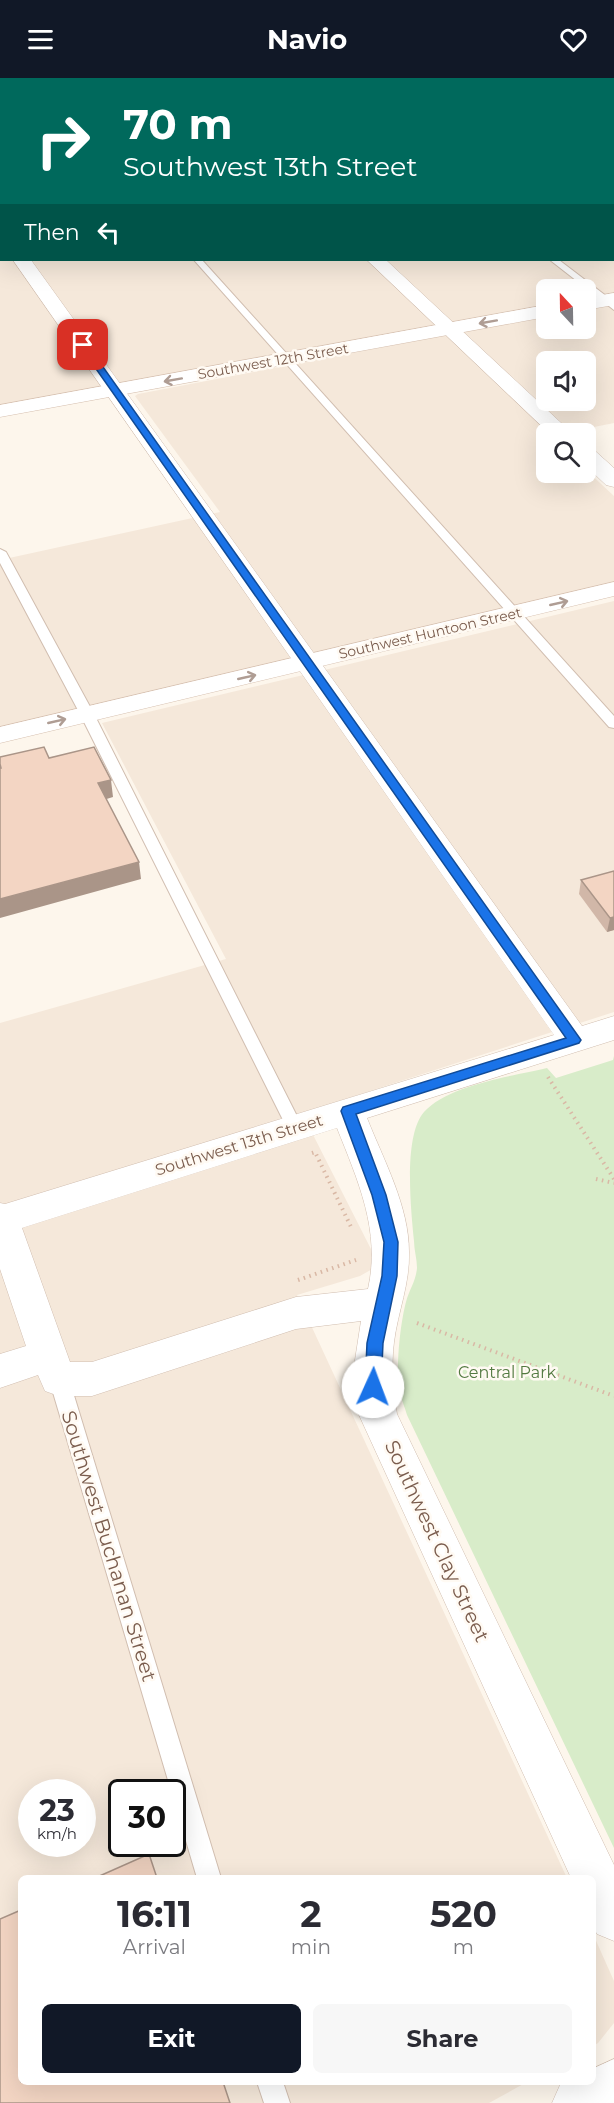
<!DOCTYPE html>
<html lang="en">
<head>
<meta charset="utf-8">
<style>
  :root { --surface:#fff; --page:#f7f7f7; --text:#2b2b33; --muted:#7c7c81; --accent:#111827 }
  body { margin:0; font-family:Montserrat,sans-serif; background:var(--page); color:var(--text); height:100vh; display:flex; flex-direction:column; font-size:22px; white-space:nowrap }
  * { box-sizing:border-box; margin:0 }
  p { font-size:20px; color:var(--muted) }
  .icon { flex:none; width:33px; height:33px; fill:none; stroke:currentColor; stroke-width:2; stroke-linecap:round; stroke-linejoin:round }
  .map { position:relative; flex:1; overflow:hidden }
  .side { position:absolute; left:18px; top:1797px; width:578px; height:210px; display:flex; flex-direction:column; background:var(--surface); border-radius:9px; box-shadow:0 6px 24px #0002 }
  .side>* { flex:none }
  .banner { position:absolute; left:0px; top:0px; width:615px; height:183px; box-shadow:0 6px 24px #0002; background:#00695c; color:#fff; overflow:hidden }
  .needle { width:39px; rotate:338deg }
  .buttons { position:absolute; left:536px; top:201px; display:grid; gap:12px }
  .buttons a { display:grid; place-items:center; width:60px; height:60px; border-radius:9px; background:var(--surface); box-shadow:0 6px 24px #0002; font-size:30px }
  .speed { position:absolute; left:18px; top:1701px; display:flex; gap:12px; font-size:30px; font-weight:700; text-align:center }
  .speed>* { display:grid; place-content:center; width:78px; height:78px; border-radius:50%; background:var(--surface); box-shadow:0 6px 24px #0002; line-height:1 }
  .speed small { font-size:15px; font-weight:400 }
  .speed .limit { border:3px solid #111; border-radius:9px; background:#fff; color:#111 }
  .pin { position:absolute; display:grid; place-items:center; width:51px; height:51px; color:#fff; margin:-26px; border-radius:12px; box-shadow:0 3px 9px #0006 }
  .me { position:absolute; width:66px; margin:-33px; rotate:2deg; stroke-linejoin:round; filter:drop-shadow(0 0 4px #0008) }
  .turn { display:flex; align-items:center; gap:21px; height:126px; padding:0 24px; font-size:27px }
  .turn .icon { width:78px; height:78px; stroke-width:2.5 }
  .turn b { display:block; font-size:42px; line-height:51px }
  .then { display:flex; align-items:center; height:57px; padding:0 24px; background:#0003; gap:12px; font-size:22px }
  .eta { display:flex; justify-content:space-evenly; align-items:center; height:102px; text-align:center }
  .eta b { font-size:36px; font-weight:700; line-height:42px }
  .button { display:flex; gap:12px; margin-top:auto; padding:12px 24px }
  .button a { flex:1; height:69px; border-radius:9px; background:var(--accent); color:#fff; font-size:24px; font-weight:700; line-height:69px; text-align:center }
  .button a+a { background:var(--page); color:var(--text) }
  header { display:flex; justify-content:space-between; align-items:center; height:78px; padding:0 24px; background:var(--accent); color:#fff; font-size:27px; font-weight:700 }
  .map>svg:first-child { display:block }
  .residential { fill:#f5e8da; fill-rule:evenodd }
  .green { fill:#d8ecc9 }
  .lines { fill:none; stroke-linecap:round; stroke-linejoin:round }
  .lane-casing { stroke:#d1beb0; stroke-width:2 }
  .street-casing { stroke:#d1beb0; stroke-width:1 }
  .secondary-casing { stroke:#d6c0b0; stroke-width:1 }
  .path { stroke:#d9b8a5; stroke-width:4; stroke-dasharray:1.5 4.5; stroke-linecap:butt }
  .lane { fill:#fff; fill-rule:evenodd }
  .street { fill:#fff; fill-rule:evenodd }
  .secondary { fill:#fff; fill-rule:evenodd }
  .wall { fill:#d1b7a8 }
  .shaded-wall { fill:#aa9588 }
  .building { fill:#f3d5c3; stroke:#aa9588; stroke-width:1.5 }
  .oneway { stroke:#af9d94 }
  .route { fill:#1a73e8; stroke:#114b97; stroke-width:1.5 }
  .labels { text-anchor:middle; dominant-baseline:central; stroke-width:5; stroke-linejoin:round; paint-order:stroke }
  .far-street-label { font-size:14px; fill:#7a5c4d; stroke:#fffaf3 }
  .street-label { font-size:16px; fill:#7a5c4d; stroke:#fffaf3 }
  .park-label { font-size:16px; fill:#537a41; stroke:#fffaf3 }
  .near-street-label { font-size:20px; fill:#7a5c4d; stroke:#fffaf3 }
</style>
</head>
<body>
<header><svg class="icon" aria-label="menu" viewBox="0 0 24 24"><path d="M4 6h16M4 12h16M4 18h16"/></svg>Navio<svg class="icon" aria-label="heart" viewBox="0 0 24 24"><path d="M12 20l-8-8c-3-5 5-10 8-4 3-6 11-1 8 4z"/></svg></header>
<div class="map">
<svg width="614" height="2025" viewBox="0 0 614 2025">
  <rect width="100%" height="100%" fill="#fdf6ec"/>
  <path class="residential" d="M0 0 495 1 2 2V182H614V101V214L585 219V212H546V226L0 327Z
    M614 226V345L564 355 546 356V394H585V391L614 418V505L0 649V482L220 434 135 318 138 316 546 238V250H585V231ZM546 284H585V322H546Z
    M614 523V934L302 1035 375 1179 374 1190 360 1198 297 1217 567 1800H21V2004H527L489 2025H0V945L226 881 102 645ZM32 1714H82V1766H32ZM122 1714H172V1766H122Z
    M593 1856 614 1903V1945L598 1965 593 1968Z"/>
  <path class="green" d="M614 978V1770L407 1337C405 1330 402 1323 400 1315 395 1294 400 1246 406 1224 409 1212 416 1203 417 1190 417 1181 414 1172 414 1163 411 1132 403 1058 424 1034 448 1007 513 998 547 990L556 1000 613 982Z"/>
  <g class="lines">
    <defs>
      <path id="lane" d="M109 0H117V2H109Z
        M365 0H373V2H366Z
        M194 182H202L614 638V650L609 649Z
        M550 182H559L614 224V232Z
        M0 471 6 474 94 636 303 1050 301 1055 295 1056 289 1055 287 1050 80 636 0 485Z
        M59 1293 66 1295 69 1301 221 1800H197L49 1301 52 1295Z
        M257 2004H283L290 2025H264Z"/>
      <path id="street" d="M235 0H249V2H235Z
        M0 57H2V67H0Z
        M0 146H2V158H0Z
        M13 182H31L582 948 614 938V962L367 1040C384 1083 409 1128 409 1174 410 1206 398 1233 394 1264 391 1288 393 1313 397 1336L614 1787V1863L597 1856 592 1846V1800H571L359 1337 355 1282 361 1243 296 1251 92 1318H59L45 1313 38 1297 0 1310V1276L26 1268 0 1191V1125L5 1126 554 957ZM337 1050C358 1103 381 1153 368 1211L296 1219 92 1284H70L22 1150Z
        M367 182H386L573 356H550Z
        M585 370 593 371 614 390V409L606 407 585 387Z
        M614 1981V2025H552L560 2007 566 2004H592V1991Z"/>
      <path id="secondary" d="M498 0H512V2H498Z
        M614 215V227L585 232V220Z
        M546 227V239L0 339V327Z
        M614 504V518L0 665V649Z"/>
    </defs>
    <use href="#lane" class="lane-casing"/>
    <use href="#street" class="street-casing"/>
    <use href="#secondary" class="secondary-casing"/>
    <path class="path" d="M548 999 614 1101
      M312 1075 315 1074 352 1151
      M596 1101 614 1105
      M298 1202 356 1182
      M417 1245 614 1318"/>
    <use href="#lane" class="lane"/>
    <use href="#street" class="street"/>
    <use href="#secondary" class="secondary"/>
  </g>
  <path class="wall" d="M614 793V852L607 854 579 816 581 802Z"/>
  <path class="shaded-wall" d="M111 702 113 719 100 723 98 705Z
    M139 784 141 801 0 840V821Z
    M614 839V852L607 854 610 840Z"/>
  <path class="building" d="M44 669 49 680 94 669 111 702 98 705 139 784 0 821V690H1L0 686V679Z
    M614 793V839L610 840 581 802Z
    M149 1776 157 1800H95Z
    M21 1832V2004H223L230 2025H0V1841Z"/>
  <defs><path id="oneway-shaft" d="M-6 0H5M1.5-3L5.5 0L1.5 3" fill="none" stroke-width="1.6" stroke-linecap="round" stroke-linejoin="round" transform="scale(1.5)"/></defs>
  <g class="oneway">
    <use href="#oneway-shaft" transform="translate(488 244) rotate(170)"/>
    <use href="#oneway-shaft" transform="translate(173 302) rotate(170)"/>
    <use href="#oneway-shaft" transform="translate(559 525) rotate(-13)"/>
    <use href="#oneway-shaft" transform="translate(247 599) rotate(-13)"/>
    <use href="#oneway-shaft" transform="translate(57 643) rotate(-13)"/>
  </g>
  <path class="route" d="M80 265H86L581 962 579 965 356 1036 386 1117 398 1164 397 1198 383 1265 381 1309 379 1314 373 1316 368 1314 365 1309 367 1265 382 1198 384 1164 372 1117 341 1033 343 1029 566 960 80 268Z"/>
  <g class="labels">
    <g class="far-street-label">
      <text transform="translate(273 283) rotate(-10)">Southwest 12th Street</text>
      <text transform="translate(430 555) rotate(-13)">Southwest Huntoon Street</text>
    </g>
    <g class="street-label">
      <text transform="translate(239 1067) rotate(-17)">Southwest 13th Street</text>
    </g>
    <g class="park-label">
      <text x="507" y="1294">Central Park</text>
    </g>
    <g class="near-street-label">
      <text transform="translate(437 1463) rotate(65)">Southwest Clay Street</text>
      <text transform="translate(109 1468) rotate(73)">Southwest Buchanan Street</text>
    </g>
  </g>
</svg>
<div class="buttons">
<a><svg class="needle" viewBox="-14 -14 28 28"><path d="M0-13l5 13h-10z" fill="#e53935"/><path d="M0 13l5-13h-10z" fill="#7c7c81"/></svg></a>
<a><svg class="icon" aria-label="sound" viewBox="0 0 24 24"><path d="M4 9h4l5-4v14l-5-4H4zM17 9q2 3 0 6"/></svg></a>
<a><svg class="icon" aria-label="search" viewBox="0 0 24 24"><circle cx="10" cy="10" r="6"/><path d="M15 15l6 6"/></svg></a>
</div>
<div class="speed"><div>23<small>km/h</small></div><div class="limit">30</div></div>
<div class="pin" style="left:83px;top:267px;background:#d93025"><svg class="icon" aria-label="arrive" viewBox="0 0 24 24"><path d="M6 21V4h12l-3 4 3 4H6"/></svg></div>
<svg class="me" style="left:373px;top:1309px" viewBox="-20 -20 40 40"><circle r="19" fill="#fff"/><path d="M0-13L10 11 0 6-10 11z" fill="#1a73e8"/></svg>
<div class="banner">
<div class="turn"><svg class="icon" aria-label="right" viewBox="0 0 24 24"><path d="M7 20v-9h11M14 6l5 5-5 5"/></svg><div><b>70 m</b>Southwest 13th Street</div></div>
<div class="then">Then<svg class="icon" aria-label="left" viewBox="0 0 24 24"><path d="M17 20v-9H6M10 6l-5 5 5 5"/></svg></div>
</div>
<section class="side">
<div class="eta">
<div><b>16:11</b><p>Arrival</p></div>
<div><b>2</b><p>min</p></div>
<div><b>520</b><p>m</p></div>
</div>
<div class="button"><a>Exit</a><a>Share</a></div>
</section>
</div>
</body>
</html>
